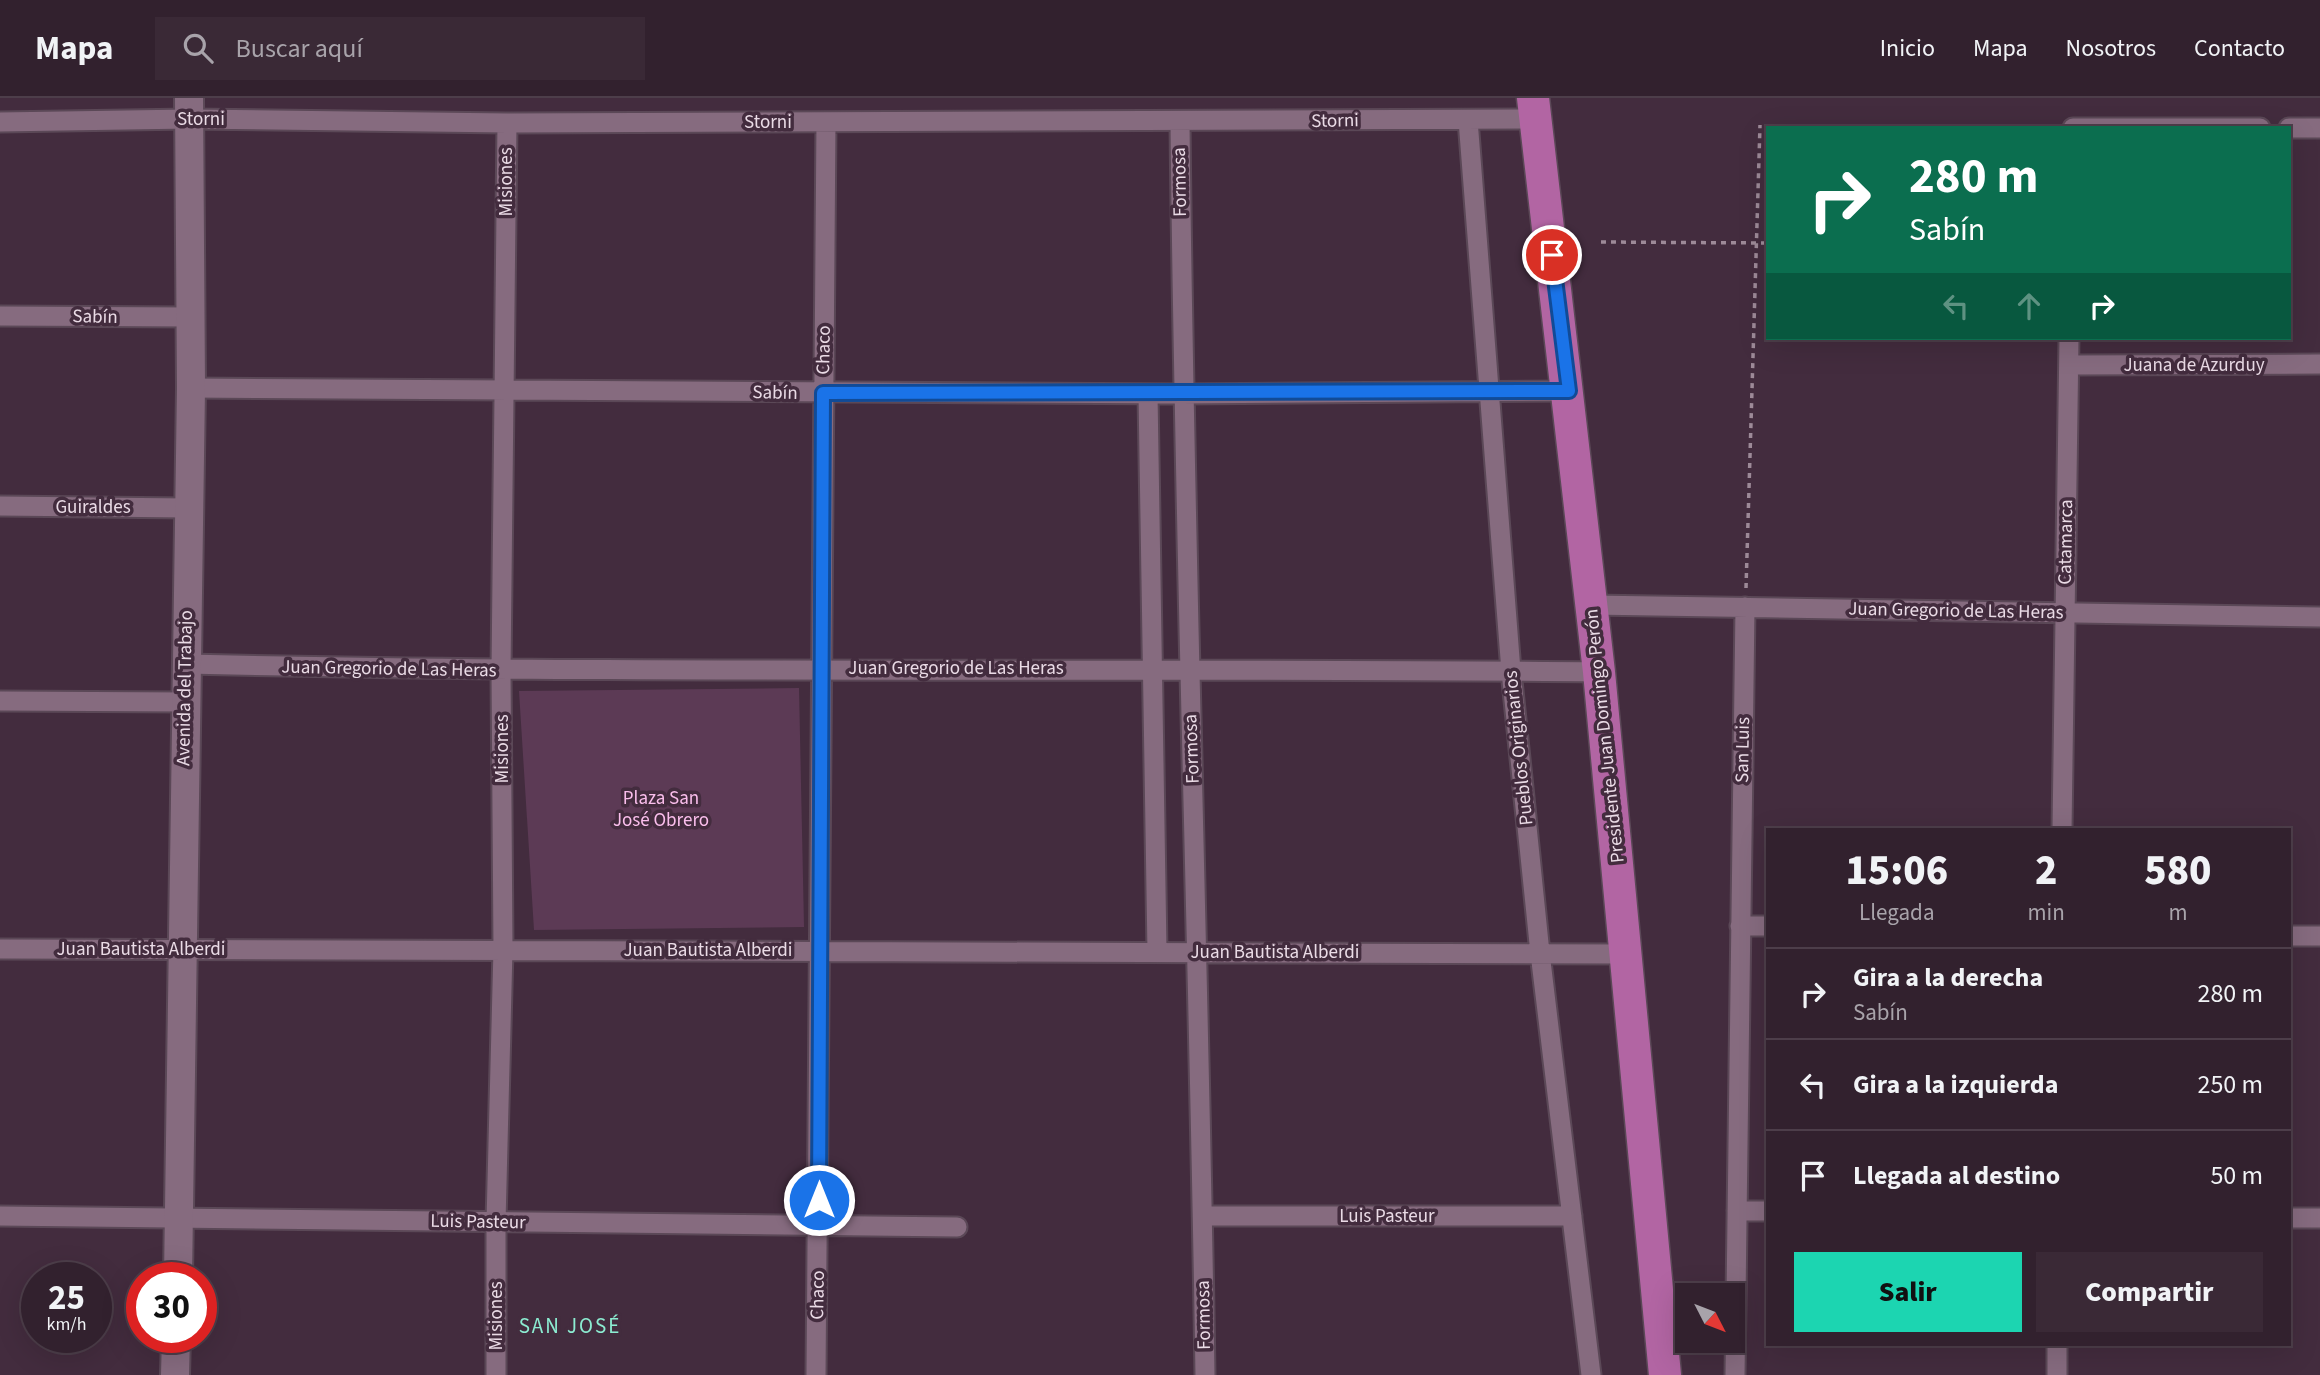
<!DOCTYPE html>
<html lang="es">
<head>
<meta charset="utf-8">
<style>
  :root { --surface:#32212e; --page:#3a2936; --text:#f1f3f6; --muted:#a8a3aa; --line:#4d3e4a; --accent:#1cd5b1 }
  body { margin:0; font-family:"Source Sans 3",sans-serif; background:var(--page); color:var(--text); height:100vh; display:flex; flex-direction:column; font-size:26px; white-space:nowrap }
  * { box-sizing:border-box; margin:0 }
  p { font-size:23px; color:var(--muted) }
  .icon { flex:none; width:38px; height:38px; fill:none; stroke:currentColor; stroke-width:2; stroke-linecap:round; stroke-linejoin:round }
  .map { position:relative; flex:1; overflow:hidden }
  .drawer { position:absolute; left:1766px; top:730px; width:525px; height:518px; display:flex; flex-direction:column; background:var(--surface); border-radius:0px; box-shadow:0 7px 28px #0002,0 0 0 2px var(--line) }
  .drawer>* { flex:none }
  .hud { position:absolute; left:1766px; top:28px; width:525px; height:214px; border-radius:0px; box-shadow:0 7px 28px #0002,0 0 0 2px var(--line); background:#0b6e4f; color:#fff; overflow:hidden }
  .needle { width:46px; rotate:132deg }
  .fabs { position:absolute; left:1675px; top:1185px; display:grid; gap:14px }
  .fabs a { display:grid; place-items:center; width:70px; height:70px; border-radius:0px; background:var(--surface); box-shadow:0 7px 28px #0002,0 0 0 2px var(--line); font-size:35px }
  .speed { position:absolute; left:21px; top:1164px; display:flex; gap:14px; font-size:35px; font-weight:700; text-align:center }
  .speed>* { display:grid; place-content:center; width:91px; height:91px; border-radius:50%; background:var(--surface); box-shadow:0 7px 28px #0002,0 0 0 2px var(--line); line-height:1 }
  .speed small { font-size:18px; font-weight:400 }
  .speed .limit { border:10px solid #d22; background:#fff; color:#111 }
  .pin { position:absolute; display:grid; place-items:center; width:60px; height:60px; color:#fff; margin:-30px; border:4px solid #fff; border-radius:50%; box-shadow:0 2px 7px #0007 }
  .me { position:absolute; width:77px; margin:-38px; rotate:0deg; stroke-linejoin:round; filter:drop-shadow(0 0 5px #0008) }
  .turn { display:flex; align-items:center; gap:24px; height:147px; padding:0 28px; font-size:32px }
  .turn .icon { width:91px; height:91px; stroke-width:2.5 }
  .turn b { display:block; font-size:49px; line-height:60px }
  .lanes { display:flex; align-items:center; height:66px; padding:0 28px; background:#0003; justify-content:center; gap:35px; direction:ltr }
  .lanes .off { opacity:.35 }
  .eta { display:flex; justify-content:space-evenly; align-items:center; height:119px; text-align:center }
  .eta b { font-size:42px; font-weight:800; line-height:49px }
  .primary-button { display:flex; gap:14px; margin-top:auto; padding:14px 28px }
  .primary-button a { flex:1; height:80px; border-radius:0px; background:var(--accent); color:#111; font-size:28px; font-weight:800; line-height:80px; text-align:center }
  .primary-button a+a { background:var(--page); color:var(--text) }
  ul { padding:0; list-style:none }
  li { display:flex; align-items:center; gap:21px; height:91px; padding:0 28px; border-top:2px solid var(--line) }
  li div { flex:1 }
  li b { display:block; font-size:26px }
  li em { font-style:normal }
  header { display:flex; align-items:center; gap:42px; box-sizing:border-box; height:98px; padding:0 35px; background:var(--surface); border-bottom:2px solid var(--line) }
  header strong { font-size:33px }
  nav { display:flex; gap:38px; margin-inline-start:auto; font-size:24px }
  .search { width:490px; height:63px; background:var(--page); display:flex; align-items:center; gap:18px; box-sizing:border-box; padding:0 24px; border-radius:0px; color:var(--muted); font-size:26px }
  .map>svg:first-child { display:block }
  .green { fill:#5c3a55 }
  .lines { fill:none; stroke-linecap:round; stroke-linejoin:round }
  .street-casing { stroke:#5b4857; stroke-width:23 }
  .secondary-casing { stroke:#5b4857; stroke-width:32 }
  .primary-casing { stroke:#5b4857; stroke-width:35 }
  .path { stroke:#9d8a98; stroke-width:3.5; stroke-dasharray:5 5; stroke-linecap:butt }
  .street { stroke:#866b7f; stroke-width:19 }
  .secondary { stroke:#866b7f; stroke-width:28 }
  .primary { stroke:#b265a3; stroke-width:32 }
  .route-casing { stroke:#114b97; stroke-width:18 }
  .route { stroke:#1a73e8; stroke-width:12 }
  .labels { text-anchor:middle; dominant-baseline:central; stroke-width:7; stroke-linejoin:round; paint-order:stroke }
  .street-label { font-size:19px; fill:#eadbe6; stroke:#432c3e }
  .park-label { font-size:19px; fill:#fabeec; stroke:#432c3e }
  .neighbourhood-label { font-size:21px; letter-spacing:2px; fill:#8cedd2; stroke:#432c3e }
</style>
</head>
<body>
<header>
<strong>Mapa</strong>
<div class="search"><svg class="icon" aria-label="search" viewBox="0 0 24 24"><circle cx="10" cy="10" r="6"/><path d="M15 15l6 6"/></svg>Buscar aquí</div>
<nav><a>Inicio</a><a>Mapa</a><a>Nosotros</a><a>Contacto</a></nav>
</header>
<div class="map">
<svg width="2320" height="1277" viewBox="0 0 2320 1277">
  <rect width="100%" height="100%" fill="#432c3e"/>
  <path class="green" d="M799 590 804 829 534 832 519 593Z"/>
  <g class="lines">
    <defs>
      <path id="street" d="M1468 22 1511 573 1540 855 1591 1277
        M0 24 189 21 507 25 1535 21
        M1180 24C1184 442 1199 859 1205 1277
        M2073 30H2260
        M2289 30H2320
        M0 218 190 219
        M2069 267 2320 266
        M191 290 1182 296 1569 293
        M1148 296 1157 853
        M0 408 187 410
        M1592 507 2320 519
        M187 566C658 577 1128 569 1599 574
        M0 603 185 604
        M2062 732 2069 240
        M1740 828H1768
        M2289 838H2320
        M0 851 1626 856
        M1737 1113H1768
        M0 1118 957 1129
        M1203 1118H1572
        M2289 1120H2320
        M496 1277V1124L503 851 501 573 507 25
        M816 1277 826 24
        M1735 1277 1745 509
        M2057 1277V1246"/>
      <path id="secondary" d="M178 1180 191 290 189 0
        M175 1277 176 1239"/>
      <path id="primary" d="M1533 0 1599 574 1665 1277"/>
    </defs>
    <use href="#street" class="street-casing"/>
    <use href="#secondary" class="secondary-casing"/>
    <use href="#primary" class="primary-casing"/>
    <path class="path" d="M1601 144 1768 145
      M1746 490 1760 27"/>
    <use href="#street" class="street"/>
    <use href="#secondary" class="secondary"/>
    <use href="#primary" class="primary"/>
  </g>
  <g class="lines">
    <defs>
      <path id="route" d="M819 1102 823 295 1569 293 1552 157"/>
    </defs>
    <use href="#route" class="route-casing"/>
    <use href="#route" class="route"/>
  </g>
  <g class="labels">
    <g class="street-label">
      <text x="201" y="21">Storni</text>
      <text transform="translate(1335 23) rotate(-1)">Storni</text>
      <text x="768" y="24">Storni</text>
      <text transform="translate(506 84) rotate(-90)">Misiones</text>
      <text transform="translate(1180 84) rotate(-91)">Formosa</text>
      <text transform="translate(95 219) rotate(1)">Sabín</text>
      <text transform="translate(824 252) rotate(-89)">Chaco</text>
      <text x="2194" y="267">Juana de Azurduy</text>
      <text transform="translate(775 295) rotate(1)">Sabín</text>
      <text x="93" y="409">Guiraldes</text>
      <text transform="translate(2066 444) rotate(-89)">Catamarca</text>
      <text transform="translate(1956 513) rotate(1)">Juan Gregorio de Las Heras</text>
      <text x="956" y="570">Juan Gregorio de Las Heras</text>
      <text transform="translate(389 571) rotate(1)">Juan Gregorio de Las Heras</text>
      <text transform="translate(185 590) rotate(-89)">Avenida del Trabajo</text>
      <text transform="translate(1605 638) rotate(-96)">Presidente Juan Domingo Perón</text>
      <text transform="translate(1519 650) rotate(-96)">Pueblos Originarios</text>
      <text transform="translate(502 651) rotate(-90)">Misiones</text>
      <text transform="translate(1192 651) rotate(-92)">Formosa</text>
      <text transform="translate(1743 652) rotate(-89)">San Luis</text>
      <text x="141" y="851">Juan Bautista Alberdi</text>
      <text x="708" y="852">Juan Bautista Alberdi</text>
      <text x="1275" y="854">Juan Bautista Alberdi</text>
      <text x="1387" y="1118">Luis Pasteur</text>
      <text transform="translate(478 1124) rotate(1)">Luis Pasteur</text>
      <text transform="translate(818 1197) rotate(-89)">Chaco</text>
      <text transform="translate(1204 1217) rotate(-91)">Formosa</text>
      <text transform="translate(496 1218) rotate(-90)">Misiones</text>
    </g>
    <g class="park-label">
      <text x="661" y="700">Plaza San<tspan x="661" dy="22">José Obrero</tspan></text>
    </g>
    <g class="neighbourhood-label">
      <text x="570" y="1228">SAN JOSÉ</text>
    </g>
  </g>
</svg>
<div class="fabs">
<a><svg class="needle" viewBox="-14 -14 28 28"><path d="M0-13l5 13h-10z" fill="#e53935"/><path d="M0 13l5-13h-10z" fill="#a8a3aa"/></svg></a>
</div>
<div class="speed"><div>25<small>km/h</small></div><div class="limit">30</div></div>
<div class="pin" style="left:1552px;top:157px;background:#d93025"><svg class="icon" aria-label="arrive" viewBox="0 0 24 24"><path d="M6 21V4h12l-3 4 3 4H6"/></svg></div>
<svg class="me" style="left:819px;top:1102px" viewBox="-20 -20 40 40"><circle r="17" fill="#1a73e8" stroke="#fff" stroke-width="3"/><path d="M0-11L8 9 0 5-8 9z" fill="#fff"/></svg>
<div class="hud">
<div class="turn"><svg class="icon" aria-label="right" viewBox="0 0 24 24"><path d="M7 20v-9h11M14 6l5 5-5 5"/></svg><div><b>280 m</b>Sabín</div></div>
<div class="lanes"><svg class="icon off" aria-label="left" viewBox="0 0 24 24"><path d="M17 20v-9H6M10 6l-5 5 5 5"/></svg><svg class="icon off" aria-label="ahead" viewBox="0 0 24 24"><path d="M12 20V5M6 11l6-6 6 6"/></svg><svg class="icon" aria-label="right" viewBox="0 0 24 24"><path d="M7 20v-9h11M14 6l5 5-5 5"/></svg></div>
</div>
<section class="drawer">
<div class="eta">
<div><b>15:06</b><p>Llegada</p></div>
<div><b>2</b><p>min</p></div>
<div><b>580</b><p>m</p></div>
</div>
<ul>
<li><svg class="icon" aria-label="right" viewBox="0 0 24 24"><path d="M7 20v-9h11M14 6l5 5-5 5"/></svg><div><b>Gira a la derecha</b><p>Sabín</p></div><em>280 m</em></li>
<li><svg class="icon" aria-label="left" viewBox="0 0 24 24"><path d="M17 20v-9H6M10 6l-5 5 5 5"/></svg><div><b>Gira a la izquierda</b></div><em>250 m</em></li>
<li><svg class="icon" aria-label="arrive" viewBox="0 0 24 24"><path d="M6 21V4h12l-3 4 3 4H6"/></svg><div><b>Llegada al destino</b></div><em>50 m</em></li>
</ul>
<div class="primary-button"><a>Salir</a><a>Compartir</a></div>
</section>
</div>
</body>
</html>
